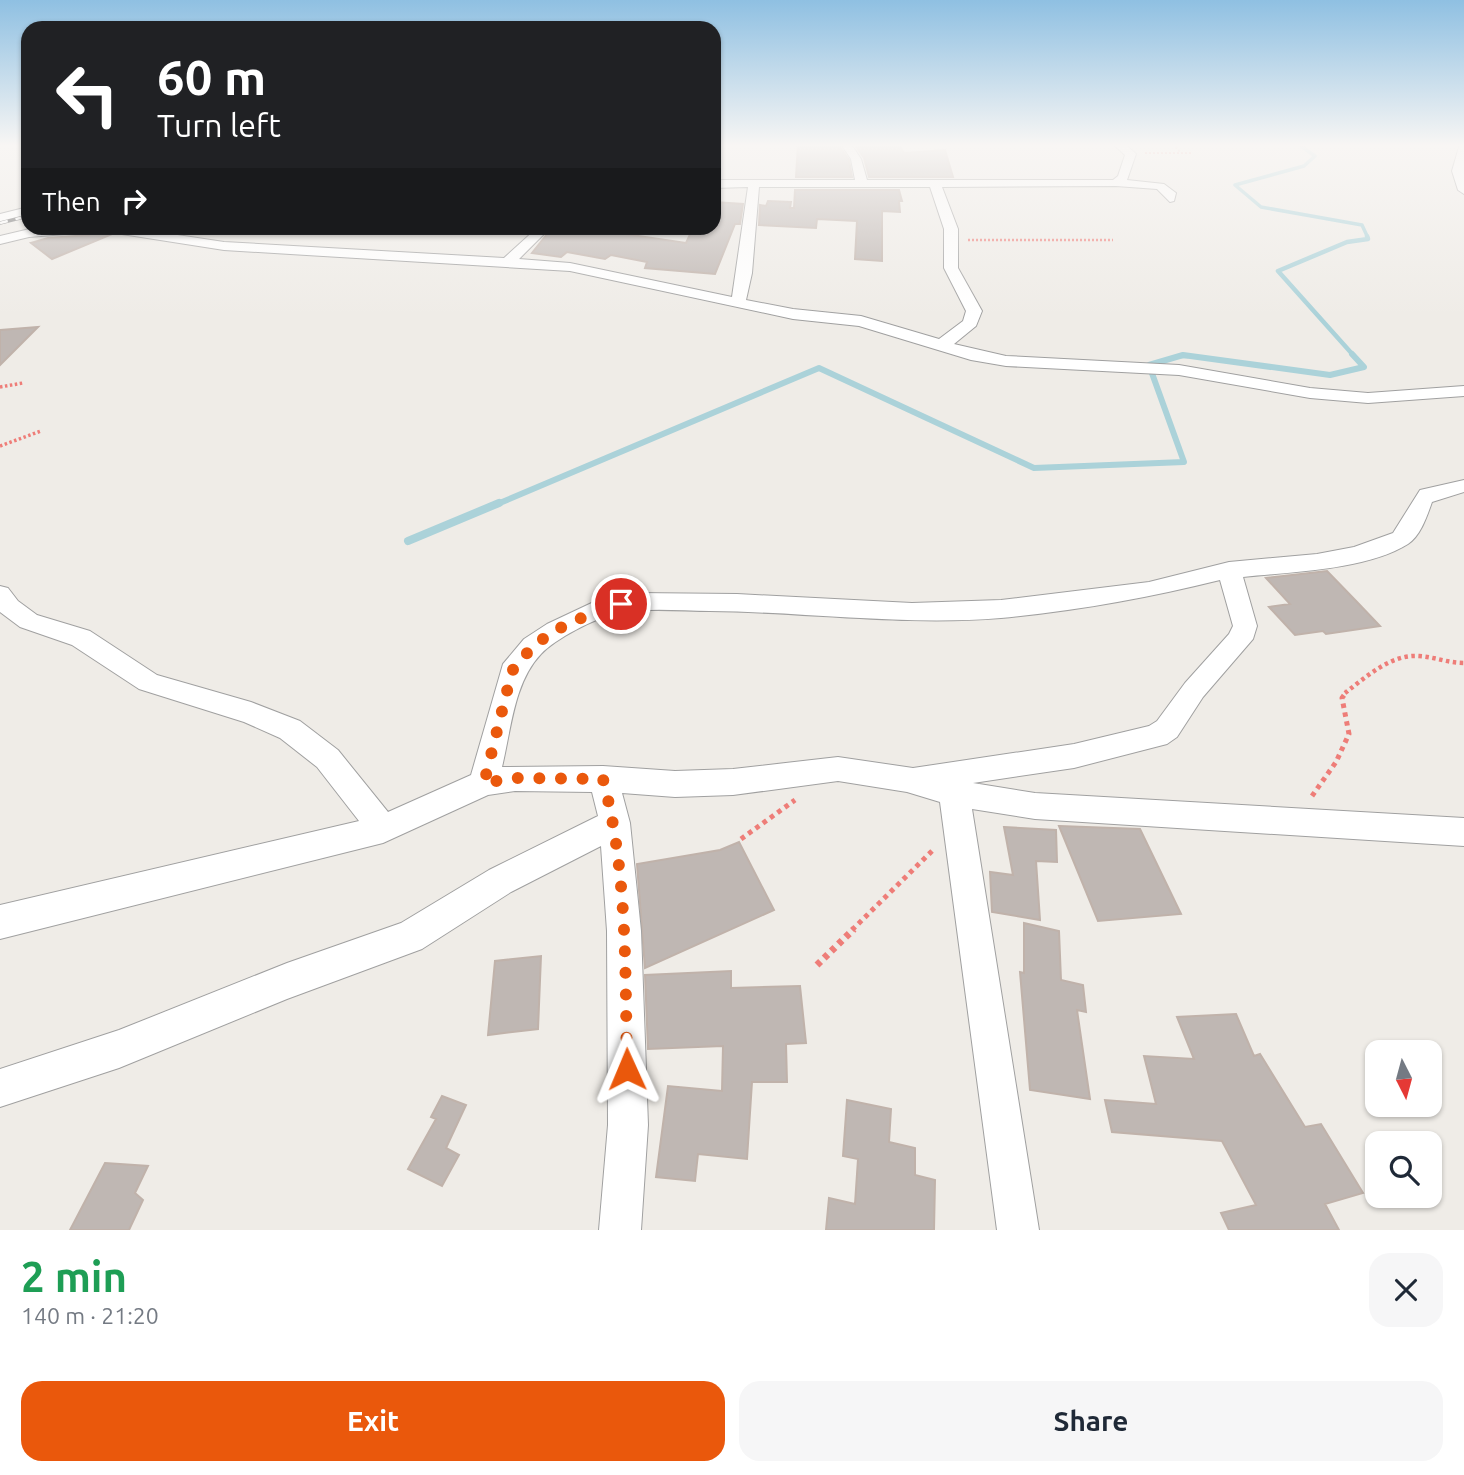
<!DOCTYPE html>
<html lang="en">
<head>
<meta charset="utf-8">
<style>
  :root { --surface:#fff; --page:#f6f6f7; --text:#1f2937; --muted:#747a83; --accent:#ea580c }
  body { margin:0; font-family:Ubuntu,sans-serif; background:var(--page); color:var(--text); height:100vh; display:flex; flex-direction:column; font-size:26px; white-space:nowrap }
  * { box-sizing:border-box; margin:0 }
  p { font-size:23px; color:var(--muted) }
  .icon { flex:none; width:38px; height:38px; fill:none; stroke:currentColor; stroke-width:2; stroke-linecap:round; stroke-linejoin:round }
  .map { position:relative; height:1230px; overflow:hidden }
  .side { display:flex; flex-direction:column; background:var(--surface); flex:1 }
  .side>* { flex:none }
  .hud { position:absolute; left:21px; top:21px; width:700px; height:214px; border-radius:21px; box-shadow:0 2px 5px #0004; background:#202124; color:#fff; overflow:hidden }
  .needle { width:46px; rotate:174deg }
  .fabs { position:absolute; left:1365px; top:1040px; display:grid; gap:14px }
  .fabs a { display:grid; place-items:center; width:77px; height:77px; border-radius:14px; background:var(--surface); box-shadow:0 2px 5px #0004; font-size:35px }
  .pin { position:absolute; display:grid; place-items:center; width:60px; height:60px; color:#fff; margin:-30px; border:4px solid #fff; border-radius:50%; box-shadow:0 2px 7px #0007 }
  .me { position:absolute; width:77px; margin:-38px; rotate:359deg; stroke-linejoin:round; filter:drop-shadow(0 0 5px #0008) }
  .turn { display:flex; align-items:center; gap:24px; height:147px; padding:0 21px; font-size:32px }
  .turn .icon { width:91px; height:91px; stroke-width:2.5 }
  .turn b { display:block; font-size:49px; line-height:60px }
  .then { display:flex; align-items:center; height:66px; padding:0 21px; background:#0003; gap:14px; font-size:26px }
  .round { display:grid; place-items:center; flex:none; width:74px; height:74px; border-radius:21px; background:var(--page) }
  .headline { display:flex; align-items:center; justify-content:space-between; height:119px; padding:0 21px }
  h1 { font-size:42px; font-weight:700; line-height:52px; color:#1e9e55 }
  .cta { display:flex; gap:14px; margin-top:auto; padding:14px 21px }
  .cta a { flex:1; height:80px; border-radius:21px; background:var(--accent); color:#fff; font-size:28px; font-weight:700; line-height:80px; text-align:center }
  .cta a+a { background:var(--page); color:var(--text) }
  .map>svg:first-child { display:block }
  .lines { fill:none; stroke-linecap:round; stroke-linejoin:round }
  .stream-far3 { stroke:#abd2d9; stroke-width:3.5 }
  .stream-far2 { stroke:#abd2d9; stroke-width:4.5 }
  .stream-far1 { stroke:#abd2d9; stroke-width:6 }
  .stream { stroke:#abd2d9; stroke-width:8 }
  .building { fill:#bfb7b3; stroke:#c0b2aa; stroke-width:2 }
  .minor-casing { stroke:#a0a0a0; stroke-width:2 }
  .path-far5 { stroke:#ee7d78; stroke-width:2; stroke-dasharray:2 2; stroke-linecap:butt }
  .path-far4 { stroke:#ee7d78; stroke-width:2.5; stroke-dasharray:2 2; stroke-linecap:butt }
  .path-far3 { stroke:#ee7d78; stroke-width:3.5; stroke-dasharray:2.5 2.5; stroke-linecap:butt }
  .path-far2 { stroke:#ee7d78; stroke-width:4.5; stroke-dasharray:3.5 3.5; stroke-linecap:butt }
  .path-far1 { stroke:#ee7d78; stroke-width:5; stroke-dasharray:4.5 4.5; stroke-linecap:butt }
  .path { stroke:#ee7d78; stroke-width:7; stroke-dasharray:5 5; stroke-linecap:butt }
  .minor { fill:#fff; fill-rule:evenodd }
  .rail-casing { stroke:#6d6d6d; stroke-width:3.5 }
  .rail { stroke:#fff; stroke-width:2.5; stroke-dasharray:8; stroke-linecap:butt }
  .route { stroke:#ea580c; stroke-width:12; stroke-dasharray:0 21.6 }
</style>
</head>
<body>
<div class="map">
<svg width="1464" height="1230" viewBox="0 0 1464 1230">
  <rect width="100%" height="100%" fill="#efece7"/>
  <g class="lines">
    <path class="stream-far3" d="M1298 144 1315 156 1304 166 1235 185 1261 207 1362 225 1368 238"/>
    <path class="stream-far2" d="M1181 356H1188
      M1354 356 1278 271 1347 242 1368 239 1367 236"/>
    <path class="stream-far1" d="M495 505 819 368 1034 468 1184 462 1149 365 1183 355 1330 375 1364 367 1352 354"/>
    <path class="stream" d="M408 541 499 503"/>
  </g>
  <path class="building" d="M798 144 839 146 849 160 852 177H796Z
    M898 144 904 153 945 150 953 177H869L864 158 855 145Z
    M795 190H899L902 201H899L900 212 882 211V261L855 259 857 221 817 219 816 228 759 225 760 205 766 206 768 201 791 202 790 208H794Z
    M714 202 743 204 740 224H735L715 274 645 268 647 262 611 255 605 259 567 252 561 257 532 253 552 228H601L598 230 686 243 693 228H714Z
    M97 228 110 235 52 259 31 243 48 238 89 235Z
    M38 327 0 365V330Z
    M1327 571 1358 603 1380 626 1326 634 1323 631 1295 635 1269 607 1290 604 1266 578Z
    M1059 826 1140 829 1181 914 1098 921Z
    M1004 827 1056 830 1057 862 1036 861 1040 920 992 912 990 872 1013 875Z
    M739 842 774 910 645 968 637 864 720 850Z
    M1024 923 1059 931 1061 980 1083 985 1086 1012 1077 1010 1090 1099 1030 1090 1020 972 1024 973Z
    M541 956 538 1029 488 1035 495 961Z
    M731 971V988L800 986 806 1043 786 1044 787 1082H752L747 1159 698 1154 695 1181 656 1177 668 1086 722 1091 723 1046 648 1049 645 975Z
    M1236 1014 1254 1056 1260 1054 1305 1127 1321 1124 1363 1193 1325 1204 1339 1230H1229L1221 1213 1256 1205 1222 1141 1112 1132 1105 1100 1156 1104 1144 1056 1194 1059 1177 1017Z
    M442 1096 466 1105 446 1148 459 1155 442 1186 408 1169 436 1119 431 1117Z
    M847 1100 891 1109 889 1142 915 1148V1175L935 1180 934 1230H826L829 1198 855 1204 858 1159 843 1156Z
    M105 1163 148 1166 135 1193 143 1200 129 1230H70Z"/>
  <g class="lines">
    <defs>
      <path id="minor" d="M841 144H851L861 159 867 180H1113L1118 176 1125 155 1113 144H1125L1136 154 1127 180 1164 184 1176 193 1174 201 1170 202 1157 189 1116 186 942 187 958 229V268L982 311 976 326 954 344 1006 356 1179 365 1310 388 1368 393 1464 386V396L1368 403 1310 398 1179 375 1006 366 971 360 859 326 793 319 570 271 224 250 109 232 103 228H131L224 242 504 258 537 228H550L519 259 570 263 732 297 748 187 714 188V180H855L851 159ZM759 187H930L944 229V268L966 311 963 321 939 339 861 316 793 309 746 300 752 273Z
        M1464 144V194L1458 190 1452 171 1459 147Z
        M28 207V215L0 222V214Z
        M34 228H95L89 232 29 237 0 244V236Z
        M1464 480V492L1432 502C1427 516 1421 535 1408 544 1367 570 1290 572 1243 577L1257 626 1253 639 1203 697 1177 737 1167 744 1074 768 973 783 1035 793 1464 818V846L1035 819 972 809 1039 1230H997L940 802 907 792 838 781 733 795 675 797 622 793 630 823 641 931 648 1125 641 1230H599L608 1125 607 931 601 846 511 892 422 949 287 999 119 1068 0 1107V1069L119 1030 287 963 401 923 489 870 598 816 592 792 515 791 488 795 383 843 0 939V905L359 821 317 767 280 738 244 722 139 689 72 645 20 627 0 612V586L8 588 18 601 37 615 90 631 157 675 251 702 300 721 338 750 388 812 471 775 503 664 524 639 547 624 598 600 636 593 737 594 912 603 1001 600 1149 582 1229 562 1317 554 1354 547 1393 533 1420 490ZM1220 580 1233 626 1229 634 1185 683 1157 721 1149 726 1074 744 913 768 838 757 733 769 675 771 603 766 502 767C511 730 514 682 541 654 555 639 595 618 615 614 646 607 679 611 710 611 807 612 904 626 1001 618 1075 611 1148 598 1220 580Z"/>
    </defs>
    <use href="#minor" class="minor-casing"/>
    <path class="path-far5" d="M1173 144 1181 153
      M1145 153H1191"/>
    <path class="path-far4" d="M968 240H1113"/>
    <path class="path-far3" d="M0 387 23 383
      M0 446 41 431"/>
    <path class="path-far2" d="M1345 693C1366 677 1391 654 1419 656 1435 657 1448 663 1464 663"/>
    <path class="path-far1" d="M1312 796 1336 762 1349 734 1342 698 1347 691
      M741 839 795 800
      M852 930 935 848"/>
    <path class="path" d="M817 965 854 929"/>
    <use href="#minor" class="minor"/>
    <defs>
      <path id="rail" d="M0 223 28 216"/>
    </defs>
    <use href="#rail" class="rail-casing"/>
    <use href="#rail" class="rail"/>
  </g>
  <linearGradient id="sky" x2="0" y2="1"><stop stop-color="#8fc0e2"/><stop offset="0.46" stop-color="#f8f6f4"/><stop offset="1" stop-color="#f8f6f4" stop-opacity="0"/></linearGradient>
  <rect width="1464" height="316" fill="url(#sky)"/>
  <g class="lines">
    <path class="route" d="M621 604 607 606 556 630 533 646 512 671 484 783 515 778 603 779C628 873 625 973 627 1069"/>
  </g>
</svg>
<div class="fabs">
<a><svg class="needle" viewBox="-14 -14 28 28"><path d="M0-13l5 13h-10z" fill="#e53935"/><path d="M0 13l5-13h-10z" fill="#747a83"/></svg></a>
<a><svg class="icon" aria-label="search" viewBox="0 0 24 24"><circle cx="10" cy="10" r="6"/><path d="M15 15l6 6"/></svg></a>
</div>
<div class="pin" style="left:621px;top:604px;background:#d93025"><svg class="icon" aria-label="arrive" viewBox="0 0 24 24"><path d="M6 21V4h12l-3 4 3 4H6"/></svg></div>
<svg class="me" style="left:627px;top:1069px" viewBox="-20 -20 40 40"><path d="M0-17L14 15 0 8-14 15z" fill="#ea580c" stroke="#fff" stroke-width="4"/></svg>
<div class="hud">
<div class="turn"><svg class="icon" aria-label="left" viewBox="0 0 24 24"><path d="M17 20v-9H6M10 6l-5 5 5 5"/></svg><div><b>60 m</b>Turn left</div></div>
<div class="then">Then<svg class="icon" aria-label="right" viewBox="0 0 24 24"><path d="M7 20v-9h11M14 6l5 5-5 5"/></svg></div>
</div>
</div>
<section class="side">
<div class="headline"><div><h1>2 min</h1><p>140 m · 21:20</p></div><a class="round"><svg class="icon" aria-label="close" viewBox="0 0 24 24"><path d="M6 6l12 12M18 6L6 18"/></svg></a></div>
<div class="cta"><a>Exit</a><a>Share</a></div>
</section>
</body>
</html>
